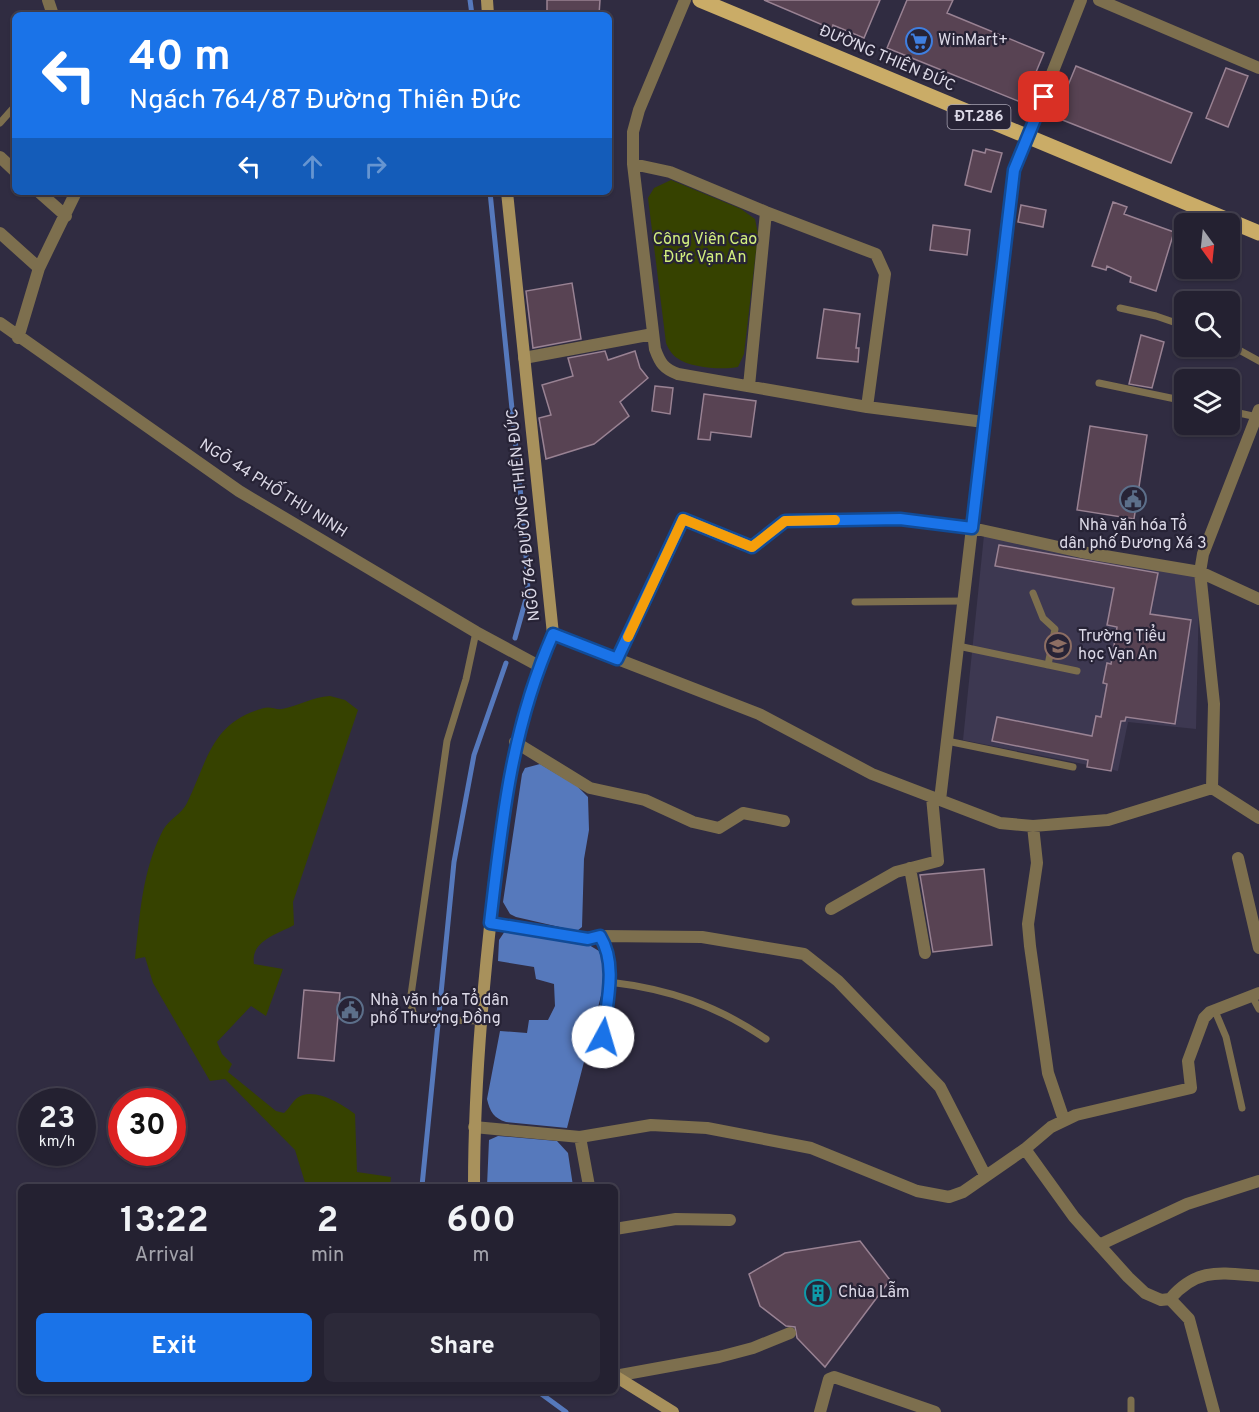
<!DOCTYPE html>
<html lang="en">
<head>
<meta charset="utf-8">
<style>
  :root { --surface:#242131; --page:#2c2939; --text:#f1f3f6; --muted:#a3a3ab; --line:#413e4d; --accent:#1a73e8 }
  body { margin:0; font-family:Overpass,sans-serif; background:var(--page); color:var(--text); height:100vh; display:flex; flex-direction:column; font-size:22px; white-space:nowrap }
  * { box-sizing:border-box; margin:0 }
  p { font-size:20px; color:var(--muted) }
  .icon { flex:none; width:33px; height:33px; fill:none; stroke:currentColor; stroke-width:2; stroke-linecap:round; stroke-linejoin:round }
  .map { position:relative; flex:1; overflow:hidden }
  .panel { position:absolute; left:18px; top:1184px; width:600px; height:210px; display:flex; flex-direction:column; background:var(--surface); border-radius:9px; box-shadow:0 2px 4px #0004,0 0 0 2px var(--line) }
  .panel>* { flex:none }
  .top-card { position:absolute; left:12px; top:12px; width:600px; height:183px; border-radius:9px; box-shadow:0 2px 4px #0004,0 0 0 2px var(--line); background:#1a73e8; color:#fff; overflow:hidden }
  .needle { width:39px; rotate:165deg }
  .buttons { position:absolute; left:1174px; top:213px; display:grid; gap:12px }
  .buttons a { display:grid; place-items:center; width:66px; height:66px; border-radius:9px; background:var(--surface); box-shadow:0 2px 4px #0004,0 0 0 2px var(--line); font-size:30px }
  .speed { position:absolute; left:18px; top:1088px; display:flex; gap:12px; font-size:30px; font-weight:700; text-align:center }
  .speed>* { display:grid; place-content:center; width:78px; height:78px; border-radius:50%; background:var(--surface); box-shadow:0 2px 4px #0004,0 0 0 2px var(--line); line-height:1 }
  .speed small { font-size:15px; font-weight:400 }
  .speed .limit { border:9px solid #d22; background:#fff; color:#111 }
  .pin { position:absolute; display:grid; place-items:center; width:51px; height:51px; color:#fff; margin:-26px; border-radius:12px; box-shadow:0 3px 9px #0006 }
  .me { position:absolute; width:66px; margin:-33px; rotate:6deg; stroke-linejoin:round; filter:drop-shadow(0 0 4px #0008) }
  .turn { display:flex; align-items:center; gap:21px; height:126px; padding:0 18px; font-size:27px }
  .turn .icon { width:78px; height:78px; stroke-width:2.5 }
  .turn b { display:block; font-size:42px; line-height:51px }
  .lanes { display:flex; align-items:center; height:57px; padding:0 18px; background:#0003; justify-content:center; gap:30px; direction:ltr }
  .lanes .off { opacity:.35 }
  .eta { display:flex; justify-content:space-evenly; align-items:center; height:102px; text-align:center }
  .eta b { font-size:36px; font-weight:700; line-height:42px }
  .primary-button { display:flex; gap:12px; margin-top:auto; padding:12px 18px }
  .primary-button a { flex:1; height:69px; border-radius:9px; background:var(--accent); color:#fff; font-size:24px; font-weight:700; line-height:69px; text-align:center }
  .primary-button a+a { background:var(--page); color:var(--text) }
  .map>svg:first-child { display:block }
  .built { fill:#3d3851 }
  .green { fill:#364200 }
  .water { fill:#5679bc }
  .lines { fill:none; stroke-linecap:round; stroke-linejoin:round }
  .stream { stroke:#5679bc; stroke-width:5 }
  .building { fill:#584353; stroke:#998293; stroke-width:1.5 }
  .lane { stroke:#7d6f4e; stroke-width:7 }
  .street { stroke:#7d6f4e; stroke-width:12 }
  .secondary { stroke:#a8915c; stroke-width:12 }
  .primary { stroke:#caac67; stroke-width:15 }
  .route-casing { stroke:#114b97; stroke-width:15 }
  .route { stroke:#1a73e8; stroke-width:10 }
  .slow { stroke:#f59e0b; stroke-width:10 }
  .labels { text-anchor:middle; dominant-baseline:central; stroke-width:4.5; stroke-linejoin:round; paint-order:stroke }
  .shield { fill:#272336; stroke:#a6a2b2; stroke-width:1.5 }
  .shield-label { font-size:15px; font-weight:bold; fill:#dcd9e7 }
  .poi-label { font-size:16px; fill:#dcd9e7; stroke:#272336; text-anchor:start }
  .street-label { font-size:16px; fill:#dcd9e7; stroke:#272336 }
  .park-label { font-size:16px; fill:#d2ee7e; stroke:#272336 }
</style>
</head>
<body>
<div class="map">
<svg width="1259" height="1412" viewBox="0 0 1259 1412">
  <rect width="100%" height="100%" fill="#302c41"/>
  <path class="built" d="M984 535 1195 575 1199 594 1196 729 1128 722 1118 771 963 740Z"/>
  <path class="green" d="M671 180 741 209 755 219 758 234 744 354 738 367C723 370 690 368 677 358 672 355 668 348 666 343L648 198 654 188Z
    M330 696 345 700 358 710 293 902 294 925C278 934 250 941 254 964L283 969 266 1016 251 1006 217 1042 222 1054 232 1064 228 1072 276 1111 284 1113C289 1109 292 1102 297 1098 313 1086 342 1104 355 1114L357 1172 391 1177 390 1186H306L295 1150 225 1079 210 1081 153 983 145 957 135 959C140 914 142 871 163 830 169 819 182 814 187 803 208 760 211 722 264 708 270 706 276 710 282 709 299 706 312 697 330 696Z"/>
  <path class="water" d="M540 764 577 786 588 797 589 830 584 859 582 927 577 931 516 917 510 914 503 902 522 774 525 768Z
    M505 931 584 942 599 951 604 966 603 988 567 1128 506 1122C494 1118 490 1112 487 1099L500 1031 527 1033 529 1020H548L555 1006 554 984 536 979 534 967 498 961 499 940Z
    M498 1136 557 1141 568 1153 573 1186H487L489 1140Z"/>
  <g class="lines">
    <path class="stream" d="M470 0 472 15
      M490 192 525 537 528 592 515 638
      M422 1186 454 862 474 755 506 663
      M536 1390 566 1412"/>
  </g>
  <path class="building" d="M547 0H600L599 15H547Z
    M764 0H880L864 38 833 25 832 29Z
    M907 0H953L947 13 1044 53 1023 103 887 48Z
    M1076 66 1192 113 1171 163 1055 117Z
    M1226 68 1248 76 1228 127 1206 118Z
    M986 149 1002 153 991 192 965 185 973 150 985 153Z
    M1113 202 1127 207 1124 214 1174 232 1156 291 1130 282 1131 277 1107 266 1106 270 1092 266Z
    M1021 205 1046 210 1043 227 1018 222Z
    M933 225 970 230 967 255 930 250Z
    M572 283 581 339 533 348 526 291Z
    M824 309 860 314 856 348H859L858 362 817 358Z
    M1141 335 1164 342 1152 388 1129 384Z
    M605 351 608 360 635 351 640 368 648 378 620 402 629 416 594 444 546 459 539 418 551 415 542 385 573 376 568 358Z
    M655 386 673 388 670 414 652 411Z
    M704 394 756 401 751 437 711 432 710 440 698 439Z
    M1090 426 1147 435 1134 519 1077 510Z
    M999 545 1158 573 1150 614 1191 620 1175 724 1126 717 1125 721H1121L1111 771 1087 767 1088 760 992 741 997 717 1092 736 1096 716 1101 717 1107 684 1103 683 1107 663 1111 664 1117 627 1107 625 1114 588 995 566Z
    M984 869 992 945 933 952 920 875Z
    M304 990 340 993 334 1061 298 1058Z
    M860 1241 890 1280 825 1367 797 1338 795 1327 786 1326 760 1306 749 1274 785 1253Z"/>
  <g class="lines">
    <path class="lane" d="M0 123 15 106
      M1120 308 1156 316 1185 326
      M1230 345 1259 361
      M1099 383 1185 401
      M1230 411 1257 417
      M1033 593 1043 618 1055 629 1048 665
      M855 602 964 601
      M476 632 466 679 447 741 410 1002 415 1019 479 1021
      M958 646 1077 671
      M947 741 1073 767
      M609 982C669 989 716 1005 766 1039
      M1252 996 1259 1009
      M1215 1011 1226 1037 1242 1108
      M1131 1400V1412"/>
    <path class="street" d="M48 0 53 15
      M685 0 639 110 633 132V164L655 349C660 363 664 369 678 374L867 407 984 422
      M1099 0 1259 68
      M0 157 15 171
      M633 164 670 172 766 212 876 254 885 274 867 407
      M39 192 66 216
      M0 233 39 268
      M0 323 239 491 476 632 539 666
      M18 338 39 268 76 192
      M524 358 653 334
      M749 386 766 212
      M553 634 759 714 872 774 1000 823 1033 826 1108 820 1212 788
      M617 659 683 519 752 547 785 521 900 519 972 528 1081 552 1200 572 1259 599
      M515 742 590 788 645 800 693 822 719 828 743 813 784 821
      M1212 788 1214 704 1200 572 1203 554 1259 410
      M1212 788 1259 818
      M940 800 1014 170 1081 0
      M1033 826 1037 863 1028 924 1030 946 1048 1073 1064 1120
      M1238 858 1259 948
      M910 868 925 953
      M831 909 896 872 938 861 932 797
      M490 923 587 940 600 936 702 937 804 954 838 981 940 1087 985 1175
      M600 936C618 966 606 1004 603 1037
      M474 1127 580 1137 651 1125 707 1128 811 1148 917 1191 949 1197 963 1192 1025 1149 1051 1127 1076 1115 1191 1088 1188 1061 1204 1018 1210 1012 1259 993
      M580 1137 589 1186
      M1025 1149 1074 1217 1128 1277 1145 1293 1161 1300 1170 1299 1189 1319 1214 1412
      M615 1229 676 1219 730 1220
      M1099 1245 1187 1204 1259 1181
      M1170 1299C1197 1267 1221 1273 1259 1276
      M615 1376 719 1357 753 1348 790 1333
      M820 1412 829 1379 834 1377 935 1412"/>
    <path class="secondary" d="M487 0 488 15
      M474 1186C474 1090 482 995 493 900 504 805 514 722 553 634L507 192
      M615 1376 673 1412"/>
    <path class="primary" d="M700 0 1259 233"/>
  </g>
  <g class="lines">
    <defs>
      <path id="route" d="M603 1037C606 1005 618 965 600 936L588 939 490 923C502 821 511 729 553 634L617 659 683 519 752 547 785 521 900 519 972 528 1014 170 1044 97"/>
    </defs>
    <use href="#route" class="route-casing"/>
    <use href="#route" class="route"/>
    <path class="slow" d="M628 637 683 519 752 547 785 521 835 520"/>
  </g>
  <defs>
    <symbol id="supermarket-ring" viewBox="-11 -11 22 22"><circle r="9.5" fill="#272336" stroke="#3f7fe0" stroke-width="1.5"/><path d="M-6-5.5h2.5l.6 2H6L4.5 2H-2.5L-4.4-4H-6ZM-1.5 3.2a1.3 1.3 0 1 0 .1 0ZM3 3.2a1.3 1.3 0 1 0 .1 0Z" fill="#3f7fe0"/></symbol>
    <symbol id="civic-ring" viewBox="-11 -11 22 22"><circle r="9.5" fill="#272336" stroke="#5c6f8a" stroke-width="1.5"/><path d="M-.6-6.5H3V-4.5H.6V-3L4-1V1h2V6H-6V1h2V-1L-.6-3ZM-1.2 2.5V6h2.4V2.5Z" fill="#5c6f8a"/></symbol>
    <symbol id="school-ring" viewBox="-11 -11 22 22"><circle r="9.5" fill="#272336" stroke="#8d6e63" stroke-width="1.5"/><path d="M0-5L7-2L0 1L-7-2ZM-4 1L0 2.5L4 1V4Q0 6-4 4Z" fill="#8d6e63"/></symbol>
    <symbol id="building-ring" viewBox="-11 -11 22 22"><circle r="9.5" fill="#272336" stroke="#0f9aa8" stroke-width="1.5"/><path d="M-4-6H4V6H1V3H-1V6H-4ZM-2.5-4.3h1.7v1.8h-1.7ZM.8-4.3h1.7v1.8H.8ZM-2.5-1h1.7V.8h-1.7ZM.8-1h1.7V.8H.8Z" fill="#0f9aa8"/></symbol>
  </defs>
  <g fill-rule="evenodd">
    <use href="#supermarket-ring" x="904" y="26" width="30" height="30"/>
    <use href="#civic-ring" x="1118" y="484" width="30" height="30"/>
    <use href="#school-ring" x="1043" y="631" width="30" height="30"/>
    <use href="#civic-ring" x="335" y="995" width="30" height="30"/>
    <use href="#building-ring" x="803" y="1278" width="30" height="30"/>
  </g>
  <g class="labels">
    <rect class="shield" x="947.5" y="105" width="63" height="24" rx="4.5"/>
    <g class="shield-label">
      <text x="979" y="117">ĐT.286</text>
    </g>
    <g class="poi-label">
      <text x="938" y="41">WinMart+</text>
      <text x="1133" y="526" text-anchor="middle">Nhà văn hóa Tổ<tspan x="1133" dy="18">dân phố Đương Xá 3</tspan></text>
      <text x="1078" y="637">Trường Tiểu<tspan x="1078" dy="18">học Vạn An</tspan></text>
      <text x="370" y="1001">Nhà văn hóa Tổ dân<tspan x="370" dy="18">phố Thượng Đồng</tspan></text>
      <text x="838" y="1293">Chùa Lẫm</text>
    </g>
    <g class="street-label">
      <text transform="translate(887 59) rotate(23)">ĐƯỜNG THIÊN ĐỨC</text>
      <text transform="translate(273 489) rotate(32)">NGÕ 44 PHỐ THỤ NINH</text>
      <text transform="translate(524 515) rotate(-96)">NGÕ 764 ĐƯỜNG THIÊN ĐỨC</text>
    </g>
    <g class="park-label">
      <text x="705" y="240">Công Viên Cao<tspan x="705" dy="18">Đức Vạn An</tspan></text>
    </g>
  </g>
</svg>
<div class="buttons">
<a><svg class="needle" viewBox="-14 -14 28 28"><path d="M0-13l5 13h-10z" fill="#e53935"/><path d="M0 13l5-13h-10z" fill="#a3a3ab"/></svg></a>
<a><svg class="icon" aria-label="search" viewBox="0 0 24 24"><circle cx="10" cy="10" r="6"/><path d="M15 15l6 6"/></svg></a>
<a><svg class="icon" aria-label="layers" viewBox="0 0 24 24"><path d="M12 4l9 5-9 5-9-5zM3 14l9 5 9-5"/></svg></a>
</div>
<div class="speed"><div>23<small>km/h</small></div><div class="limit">30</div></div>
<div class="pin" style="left:1044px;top:97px;background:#d93025"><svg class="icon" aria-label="arrive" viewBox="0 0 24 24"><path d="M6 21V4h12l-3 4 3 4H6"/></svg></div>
<svg class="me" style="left:603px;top:1037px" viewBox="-20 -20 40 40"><circle r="19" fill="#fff"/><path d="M0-13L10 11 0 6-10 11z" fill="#1a73e8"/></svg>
<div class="top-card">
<div class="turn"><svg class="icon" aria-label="left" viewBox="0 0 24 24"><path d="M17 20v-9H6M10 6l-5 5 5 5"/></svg><div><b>40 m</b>Ngách 764/87 Đường Thiên Đức</div></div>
<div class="lanes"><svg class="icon" aria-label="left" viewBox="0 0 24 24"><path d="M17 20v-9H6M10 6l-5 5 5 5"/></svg><svg class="icon off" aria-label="ahead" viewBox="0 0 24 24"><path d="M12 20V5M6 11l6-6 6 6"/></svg><svg class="icon off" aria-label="right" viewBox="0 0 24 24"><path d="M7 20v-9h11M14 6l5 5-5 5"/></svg></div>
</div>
<section class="panel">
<div class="eta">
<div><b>13:22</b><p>Arrival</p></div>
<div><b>2</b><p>min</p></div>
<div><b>600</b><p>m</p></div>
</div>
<div class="primary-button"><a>Exit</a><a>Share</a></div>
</section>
</div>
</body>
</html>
